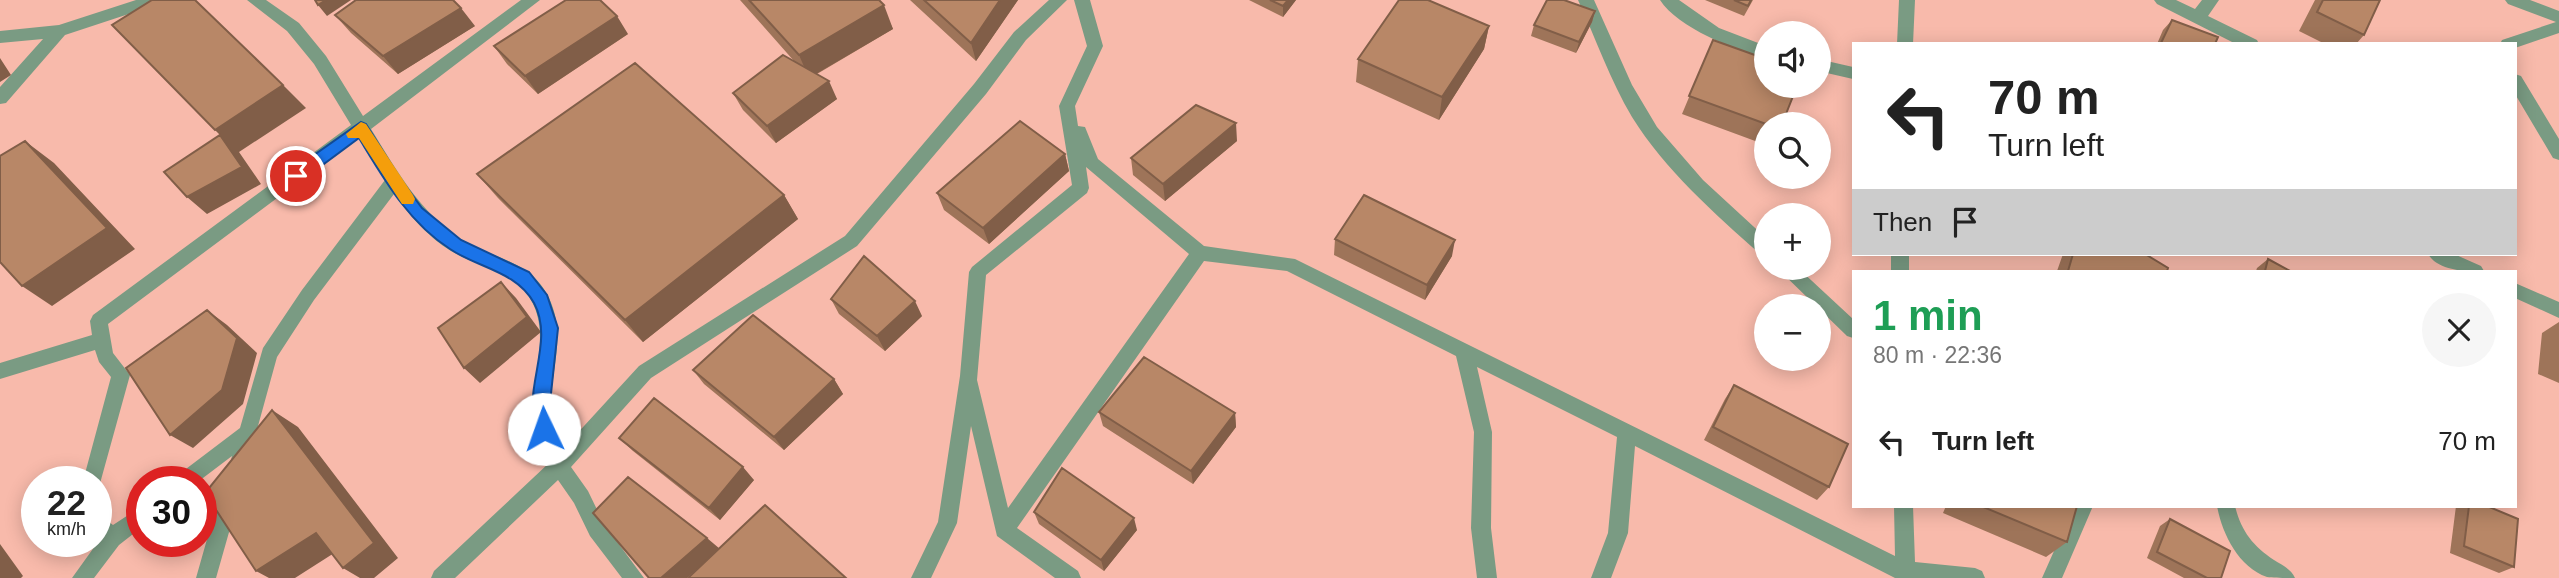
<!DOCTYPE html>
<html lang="en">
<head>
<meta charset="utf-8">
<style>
  :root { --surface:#fff; --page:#f6f6f6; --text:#222; --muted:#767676 }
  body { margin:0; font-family:Helvetica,sans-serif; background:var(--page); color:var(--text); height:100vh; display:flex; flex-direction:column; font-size:26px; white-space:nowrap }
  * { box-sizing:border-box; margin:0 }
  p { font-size:23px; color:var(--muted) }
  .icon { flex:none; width:38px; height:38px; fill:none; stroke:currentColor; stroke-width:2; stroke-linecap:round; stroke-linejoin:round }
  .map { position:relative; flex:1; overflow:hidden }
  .sheet { position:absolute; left:1852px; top:270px; width:665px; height:238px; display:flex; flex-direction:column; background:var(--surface); border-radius:0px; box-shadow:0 4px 18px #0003 }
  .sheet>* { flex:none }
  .guide { position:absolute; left:1852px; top:42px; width:665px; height:214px; border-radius:0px; box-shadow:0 4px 18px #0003; background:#fff; color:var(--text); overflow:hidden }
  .buttons { position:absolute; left:1754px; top:21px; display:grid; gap:14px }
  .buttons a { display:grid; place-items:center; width:77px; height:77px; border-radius:50%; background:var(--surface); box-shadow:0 4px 18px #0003; font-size:35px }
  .speed { position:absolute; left:21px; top:466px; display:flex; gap:14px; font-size:35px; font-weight:700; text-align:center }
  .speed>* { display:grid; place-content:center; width:91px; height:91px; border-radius:50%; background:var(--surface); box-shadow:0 4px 18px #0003; line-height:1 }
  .speed small { font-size:18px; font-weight:400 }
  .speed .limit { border:10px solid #d22; background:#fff; color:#111 }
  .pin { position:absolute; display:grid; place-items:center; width:60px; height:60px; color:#fff; margin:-30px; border:4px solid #fff; border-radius:50%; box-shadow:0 2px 7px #0007 }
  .me { position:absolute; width:77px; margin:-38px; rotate:357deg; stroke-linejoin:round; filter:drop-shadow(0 0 5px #0008) }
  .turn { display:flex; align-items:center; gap:24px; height:147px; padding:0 21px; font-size:32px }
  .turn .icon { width:91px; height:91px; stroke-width:2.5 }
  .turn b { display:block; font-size:49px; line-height:60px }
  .then { display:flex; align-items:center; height:66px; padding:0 21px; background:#0003; gap:14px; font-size:26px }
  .round { display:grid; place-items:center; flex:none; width:74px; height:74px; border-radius:37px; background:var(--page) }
  .summary { display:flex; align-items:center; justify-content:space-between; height:119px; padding:0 21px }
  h1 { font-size:42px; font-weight:600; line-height:52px; color:#1e9e55 }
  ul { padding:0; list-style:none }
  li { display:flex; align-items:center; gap:21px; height:105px; padding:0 21px }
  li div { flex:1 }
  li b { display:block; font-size:26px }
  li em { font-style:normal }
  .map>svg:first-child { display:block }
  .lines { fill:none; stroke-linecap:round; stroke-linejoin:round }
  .minor { fill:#7a9b83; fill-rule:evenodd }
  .wall { fill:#9e7459 }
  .shaded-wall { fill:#815e48 }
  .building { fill:#b88767; stroke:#815e48; stroke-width:2 }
  .route { fill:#1a73e8; stroke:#114b97; stroke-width:2 }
  .slow { fill:#f59e0b }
</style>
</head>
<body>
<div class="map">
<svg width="2559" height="578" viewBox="0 0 2559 578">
  <rect width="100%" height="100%" fill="#f8baab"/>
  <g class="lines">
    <path class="minor" d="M136 0H162L159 4 65 35 6 103 0 104V87L43 39 0 43V31L59 25Z
      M247 0H266L299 23 326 56 363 116 521 0H540L371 129C396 169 420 213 462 240 493 259 531 260 549 298 566 334 552 365 551 403 551 420 555 434 562 450L639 366 845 236 974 84 1014 32 1049 0H1067L1026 40 986 94 857 246 651 378 571 467 588 491 604 524 644 578H622L590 536 574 503 558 480 455 578H431L434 571 549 463C540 443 532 424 533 401 535 369 547 336 534 306 519 271 480 268 451 251 428 237 409 215 394 194L314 300 277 357 245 473 238 476 231 473 229 467 232 456 199 481H176L178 475 240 428 263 348 302 290 385 180 359 137 108 324 113 353 130 375 99 487 96 488V481H83L111 377 99 362 95 350 0 379V363L92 335 90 321 93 315 351 125 314 64 287 31Z
      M1074 0H1090L1103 46 1075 106 1078 126 1085 127 1098 159 1204 246 1295 259 1895 556 1894 506H1913L1915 562 1975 568 1982 571 1985 578H1895L1635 446 1628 533 1611 578H1591L1608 533 1617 437 1477 367 1492 432 1491 528 1497 578H1477L1471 528 1474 432 1456 356 1287 271 1204 261 1017 528 1078 571 1081 578H1055L997 536 971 426 957 523 931 578H911L938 522 960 376 969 272 972 267 1072 185 1059 106 1087 46ZM1086 167 1189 254 1008 508 977 380 986 275 1087 193 1089 188Z
      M1578 0H1594L1632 85 1657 127 1703 180 1766 238V256L1760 254C1714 213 1665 170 1632 117 1610 80 1596 39 1578 0Z
      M1660 0H1679L1719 28 1766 46V58C1735 50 1678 28 1660 0Z
      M1899 0H1915L1913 44H1897Z
      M2154 0H2176L2195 9 2202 0H2219L2208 16 2257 40 2259 44H2236L2157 4Z
      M2505 0H2530L2559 11V33L2515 48V44H2500L2502 40 2556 22 2508 4Z
      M1818 59 1853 67V79L1818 71Z
      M2515 74 2521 76 2559 139V160L2553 158 2515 94Z
      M1891 254H1909V271H1891Z
      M2428 254H2454L2481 266 2484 271C2467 272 2438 271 2428 254Z
      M1777 268H1798L1853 319V338L1847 336Z
      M2515 283 2559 302V318L2515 298Z
      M229 488 236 491 239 497 216 578H196L219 497 222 491Z
      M142 506V527L119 545 94 578H72L100 539 96 535V512L113 525Z
      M2074 506H2093L2062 578H2042Z
      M2217 506H2235C2241 531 2253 546 2274 560 2282 565 2291 569 2295 578 2287 578 2274 578 2267 577 2238 567 2222 533 2217 506Z"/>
  </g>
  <path class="wall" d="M740 0H879L893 29 817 74 837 99 776 143 743 110 733 93 794 61Z
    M910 0H1018L976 61Z
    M1249 0H1296L1283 17Z
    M1705 0H1753L1744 16Z
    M2315 0H2380L2364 35 2356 44H2325L2299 31Z
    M1595 11 1592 22 1576 53 1531 36 1534 25Z
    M335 15 475 26 398 74 351 33Z
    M2172 20 2215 44H2157L2163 30Z
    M1489 26 1484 49 1439 120 1356 82 1358 59Z
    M628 34 538 94 507 64 494 46Z
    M1713 40 1766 124V145L1682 114Z
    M1237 141 1165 201 1133 175 1131 158Z
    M1065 154 1069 171 989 244 944 210 937 193Z
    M477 174 784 195 798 219 643 342 498 198Z
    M1335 239 1452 256 1425 300 1334 255Z
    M2063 254H2145L2167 271H2057Z
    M2268 259 2290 271H2256L2257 268Z
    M831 299 922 316 885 351 839 314Z
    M2559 322V383L2538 374 2542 333Z
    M693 370 834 379 843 394 784 450 704 384Z
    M1734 385 1829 487 1817 500 1704 440 1725 399Z
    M1099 412 1235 413 1236 427 1193 484 1103 426Z
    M619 438 754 480 720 520 633 451Z
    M1946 506H2077L2067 542 2046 557 1943 513Z
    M2456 506H2487L2514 567 2499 573 2450 553Z
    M1034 512 1137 530 1104 571 1039 524Z
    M2170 519 2221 578H2184L2147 558 2160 526Z"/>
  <path class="shaded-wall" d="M326 0H351L327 16 318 5Z
    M1000 0H1018L976 61 971 43Z
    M1288 0H1296L1283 17V6Z
    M884 5 893 29 809 78 799 55Z
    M461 8 475 26 398 74 383 56Z
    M1595 11 1592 22 1576 53 1579 42Z
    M617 16 628 34 538 94 525 76Z
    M1489 26 1484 49 1439 120 1442 97Z
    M0 58 11 75 0 82Z
    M829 81 837 99 776 143 767 126Z
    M283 85 306 108 239 152 261 184 207 214 187 197 220 135 215 130Z
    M1236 123 1237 141 1165 201 1163 184Z
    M25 141 54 163 135 249 52 306 22 286Z
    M1065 154 1069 171 989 244 983 228Z
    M784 195 798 219 643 342 625 320Z
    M1455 240 1452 256 1425 300 1427 285Z
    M501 282 516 298 541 332 480 383 464 368Z
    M915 301 922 316 885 351 877 336Z
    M207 310 227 325 257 353 243 404 193 448 170 435Z
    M834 379 843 394 784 450 774 437Z
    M272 410 298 427 398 558 374 578H360L343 568Z
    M1235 413 1236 427 1193 484 1191 471Z
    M743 467 754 480 720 520 709 508Z
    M1134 518 1137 530 1104 571 1101 560Z
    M316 533 342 548 295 578H269L256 571Z
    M707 538 720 549 687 578H661Z
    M0 544 23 576 21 578H0Z"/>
  <path class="building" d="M152 0H195L283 85 215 130 112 25Z
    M315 0H326L318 5Z
    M356 0H453L461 8 383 56 335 15Z
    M566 0H600L617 16 525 76 494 46Z
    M749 0H879L884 5 799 55Z
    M924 0H1000L971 43Z
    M1270 0H1288L1283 6Z
    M1399 0H1428L1489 26 1442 97 1358 59Z
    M1547 0H1564L1595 11 1579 42 1534 25Z
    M1734 0H1751L1748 6Z
    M2323 0H2380L2364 35 2317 12Z
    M2172 20 2218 37 2215 44 2161 43Z
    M1713 40 1766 59V86H1797L1782 124H1766L1689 96Z
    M783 55 829 81 767 126 733 93Z
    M635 63 784 195 625 320 477 174Z
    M1196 105 1236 123 1163 184 1131 158Z
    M1020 121 1065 154 983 228 937 193Z
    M220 135 242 167 187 197 164 172Z
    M25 141 107 228 22 286 0 262V156Z
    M1364 195 1455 240 1427 285 1335 239Z
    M2073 254H2145L2168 268 2167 271H2068Z
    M864 256 915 301 877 336 831 299Z
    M2268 259 2290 271H2265Z
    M501 282 527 317 464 368 438 328Z
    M207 310 237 338 222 390 170 435 126 368Z
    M753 315 834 379 774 437 693 370Z
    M1144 357 1235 413 1191 471 1099 412Z
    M1734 385 1848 444 1829 487 1713 427Z
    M654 398 743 467 709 508 619 438Z
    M272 410 374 543 343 568 316 533 256 571 205 493Z
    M1062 468 1134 518 1101 560 1034 512Z
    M628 477 707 538 661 578H649L593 513Z
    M765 505 846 578H688Z
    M1981 506H2077L2067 542Z
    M2469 506H2487L2518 519 2514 567 2464 546Z
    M2170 519 2230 551 2221 578H2207L2157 552Z"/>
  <path class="route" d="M361 122 366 124 399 177 422 208 461 240 529 272 547 295 558 328 550 403 552 429 550 435 544 437 538 435C519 393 556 344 534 303 516 271 478 268 450 249 408 222 384 179 359 138L301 181H290L288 176 290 172Z"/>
  <path class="slow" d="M361 122 366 124 413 195 415 199 413 204H402L359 138H348L346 134Z"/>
</svg>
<div class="buttons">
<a><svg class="icon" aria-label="sound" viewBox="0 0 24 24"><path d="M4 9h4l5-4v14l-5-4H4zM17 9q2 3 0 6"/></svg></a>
<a><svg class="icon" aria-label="search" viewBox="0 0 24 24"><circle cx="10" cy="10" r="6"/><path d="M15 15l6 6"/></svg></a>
<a>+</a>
<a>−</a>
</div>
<div class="speed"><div>22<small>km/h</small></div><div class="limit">30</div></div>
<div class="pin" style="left:296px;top:176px;background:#d93025"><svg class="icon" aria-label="arrive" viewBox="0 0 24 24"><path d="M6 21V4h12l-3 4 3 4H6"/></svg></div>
<svg class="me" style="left:544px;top:429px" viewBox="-20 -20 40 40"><circle r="19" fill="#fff"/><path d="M0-13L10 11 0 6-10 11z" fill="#1a73e8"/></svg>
<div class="guide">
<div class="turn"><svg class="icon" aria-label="left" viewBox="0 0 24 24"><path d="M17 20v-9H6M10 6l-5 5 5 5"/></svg><div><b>70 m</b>Turn left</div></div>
<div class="then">Then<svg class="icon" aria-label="arrive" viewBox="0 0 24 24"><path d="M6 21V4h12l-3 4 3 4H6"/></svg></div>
</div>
<section class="sheet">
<div class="summary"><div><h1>1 min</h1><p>80 m · 22:36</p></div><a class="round"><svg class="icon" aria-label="close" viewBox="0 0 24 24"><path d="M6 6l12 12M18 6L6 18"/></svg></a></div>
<ul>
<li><svg class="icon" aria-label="left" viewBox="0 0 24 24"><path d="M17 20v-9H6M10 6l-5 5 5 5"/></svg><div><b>Turn left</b></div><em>70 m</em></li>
</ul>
</section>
</div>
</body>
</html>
